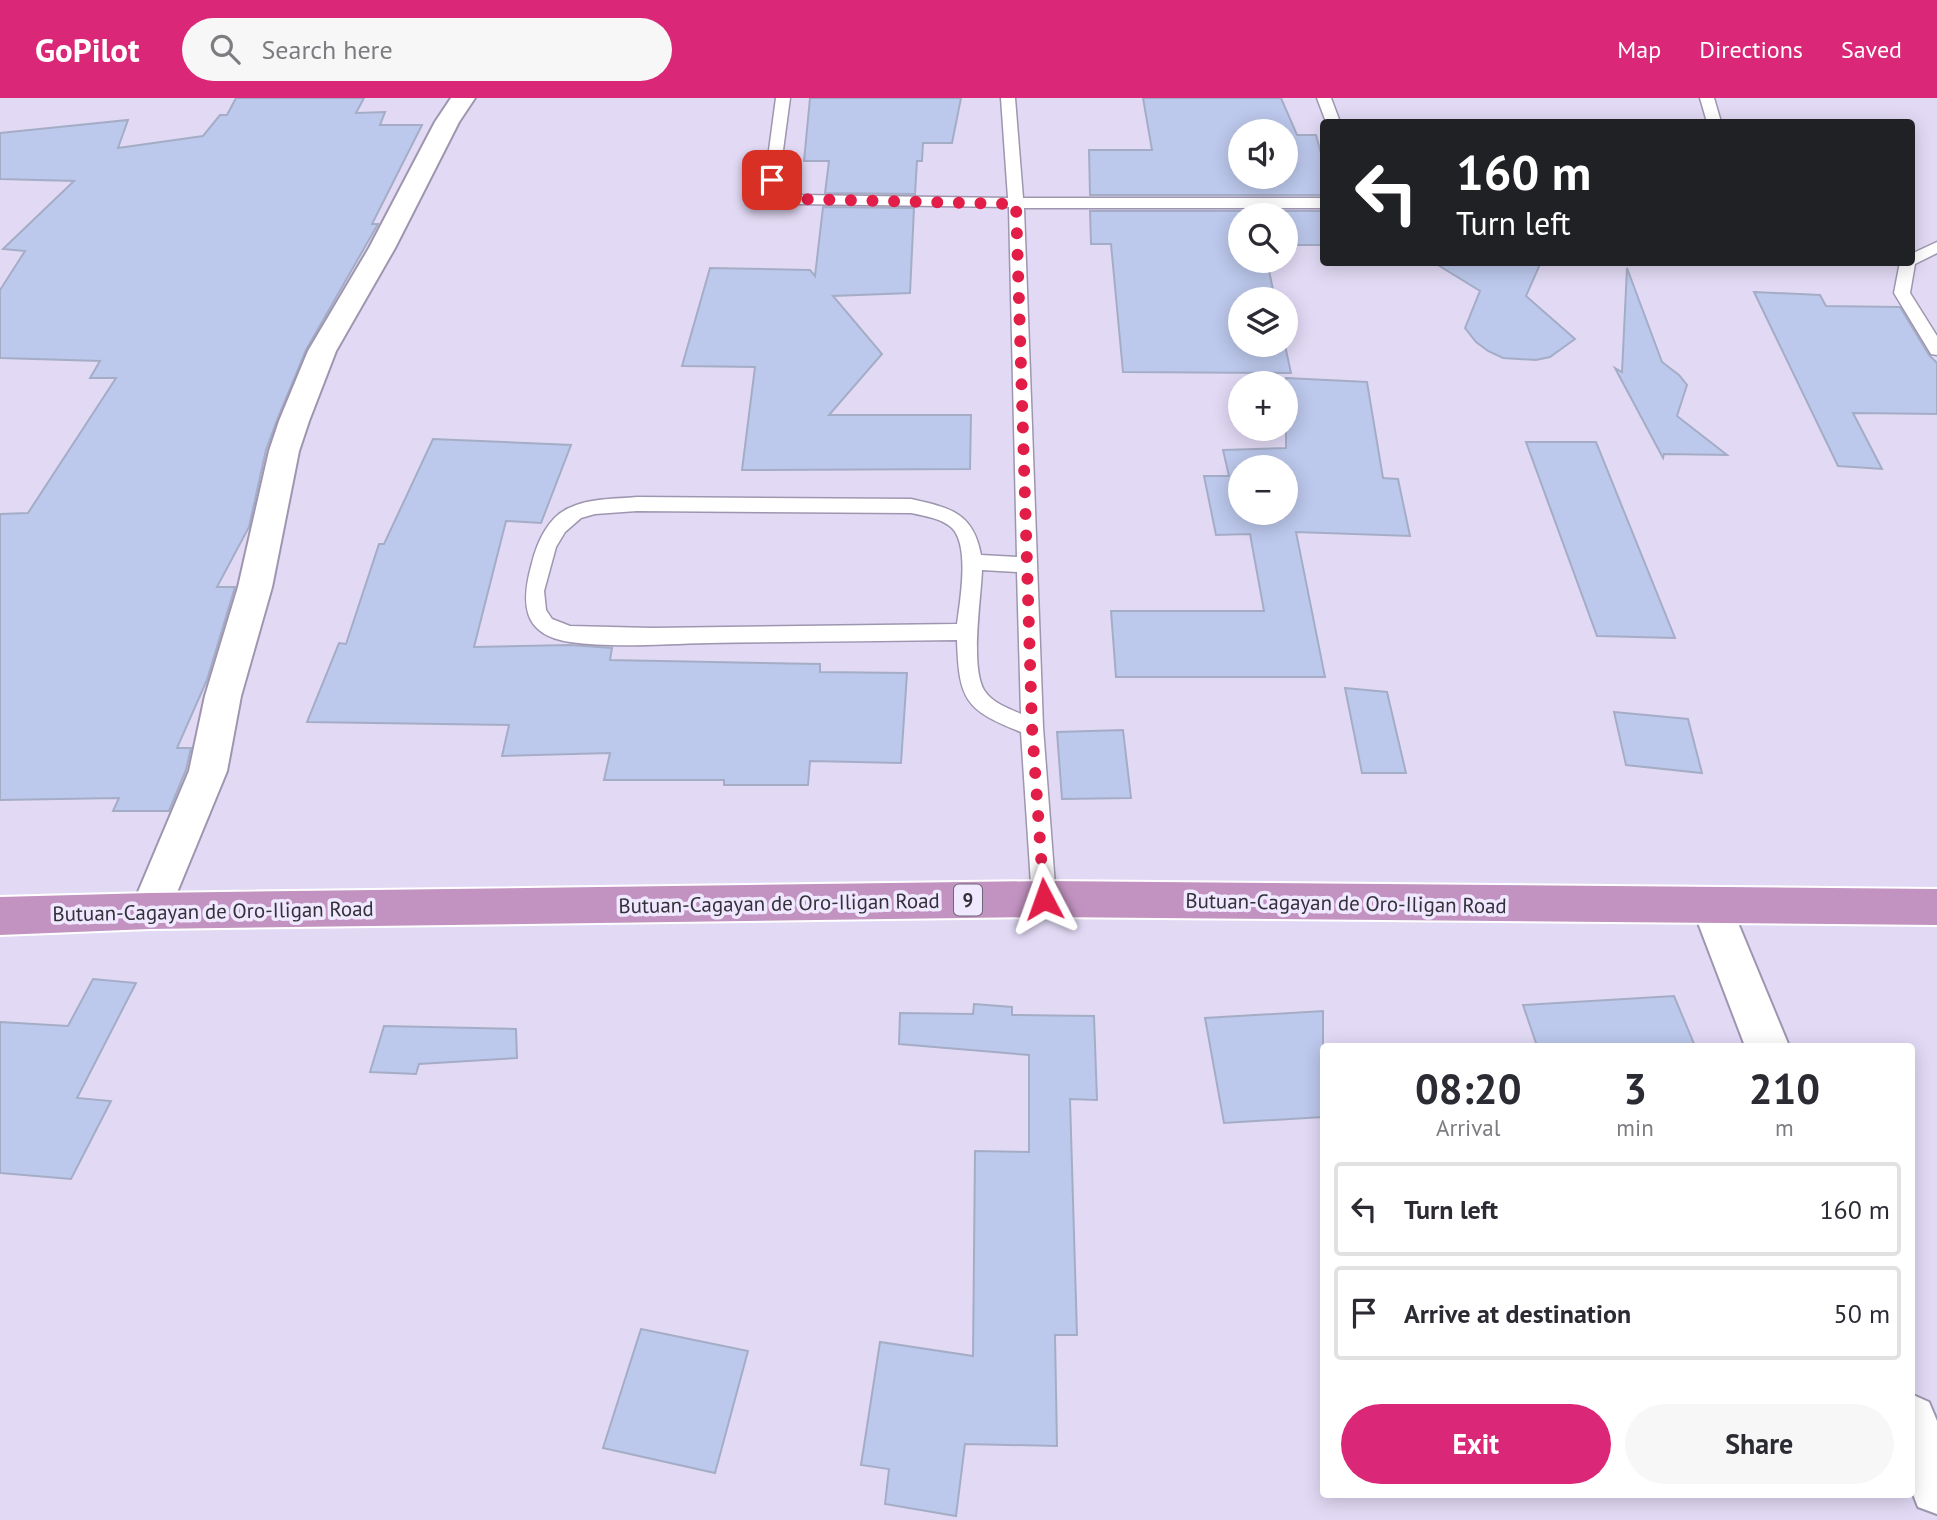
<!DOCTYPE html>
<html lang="en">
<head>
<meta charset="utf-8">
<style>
  :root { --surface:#fff; --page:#f7f7f7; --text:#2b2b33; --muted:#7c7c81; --line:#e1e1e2; --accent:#db2777 }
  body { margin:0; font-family:"PT Sans",sans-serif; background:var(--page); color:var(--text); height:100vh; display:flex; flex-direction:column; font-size:26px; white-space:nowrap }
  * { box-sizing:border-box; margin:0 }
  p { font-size:23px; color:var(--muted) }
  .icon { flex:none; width:38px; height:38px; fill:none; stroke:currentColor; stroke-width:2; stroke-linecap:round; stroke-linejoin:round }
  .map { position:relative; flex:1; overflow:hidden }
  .drawer { position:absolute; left:1320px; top:945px; width:595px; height:455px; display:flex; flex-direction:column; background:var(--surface); border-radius:7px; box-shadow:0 4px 18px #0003 }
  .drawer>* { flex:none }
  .banner { position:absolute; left:1320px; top:21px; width:595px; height:147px; border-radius:7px; box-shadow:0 4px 18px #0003; background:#202124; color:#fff; overflow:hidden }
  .fabs { position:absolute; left:1228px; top:21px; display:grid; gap:14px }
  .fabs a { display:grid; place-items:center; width:70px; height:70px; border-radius:50%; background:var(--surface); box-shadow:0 4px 18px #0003; font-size:35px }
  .pin { position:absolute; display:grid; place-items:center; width:60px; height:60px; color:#fff; margin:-30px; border-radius:14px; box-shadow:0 4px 10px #0006 }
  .me { position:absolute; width:77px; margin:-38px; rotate:356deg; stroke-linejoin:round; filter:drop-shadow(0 0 5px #0008) }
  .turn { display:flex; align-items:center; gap:24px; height:147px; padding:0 21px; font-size:32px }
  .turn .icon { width:91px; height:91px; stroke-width:2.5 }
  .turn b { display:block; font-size:49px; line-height:60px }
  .eta { display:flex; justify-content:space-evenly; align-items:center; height:119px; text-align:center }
  .eta b { font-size:42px; font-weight:800; line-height:49px }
  .cta { display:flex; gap:14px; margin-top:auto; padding:14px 21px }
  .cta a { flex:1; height:80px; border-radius:42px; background:var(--accent); color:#fff; font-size:28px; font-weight:800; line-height:80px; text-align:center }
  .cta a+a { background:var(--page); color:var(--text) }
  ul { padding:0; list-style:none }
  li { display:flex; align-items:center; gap:21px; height:94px; margin:0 14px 10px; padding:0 7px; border:4px solid var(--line); border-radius:7px }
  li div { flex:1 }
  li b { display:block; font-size:26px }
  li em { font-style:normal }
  header { display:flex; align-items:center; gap:42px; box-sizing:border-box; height:98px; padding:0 35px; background:var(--accent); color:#fff }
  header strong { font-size:33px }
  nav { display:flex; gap:38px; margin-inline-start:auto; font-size:24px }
  .search { width:490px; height:63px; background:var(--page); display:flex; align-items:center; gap:18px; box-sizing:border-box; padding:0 24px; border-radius:38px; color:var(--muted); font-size:26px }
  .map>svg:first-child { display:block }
  .building { fill:#bcc8ec; stroke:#a5adc6; stroke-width:2; fill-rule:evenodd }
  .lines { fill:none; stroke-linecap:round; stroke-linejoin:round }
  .service-casing { stroke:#9e96af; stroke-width:3 }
  .minor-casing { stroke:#9e96af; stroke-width:4 }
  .trunk-casing { stroke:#fff; stroke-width:4 }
  .service { fill:#fff; fill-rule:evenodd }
  .minor { fill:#fff; fill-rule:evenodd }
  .trunk { fill:#c292c0; fill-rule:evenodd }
  .route { stroke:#e11d48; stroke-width:12; stroke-dasharray:0 21.6 }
  .labels { text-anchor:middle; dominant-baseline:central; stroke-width:7; stroke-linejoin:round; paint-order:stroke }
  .shield { fill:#efe8fe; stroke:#6c6876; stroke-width:2 }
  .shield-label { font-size:19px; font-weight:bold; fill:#34313b }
  .street-label { font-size:21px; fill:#34313b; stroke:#efe8fe }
</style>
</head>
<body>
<header>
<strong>GoPilot</strong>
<div class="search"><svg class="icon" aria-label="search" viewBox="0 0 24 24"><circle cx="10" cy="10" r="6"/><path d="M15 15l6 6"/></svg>Search here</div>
<nav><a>Map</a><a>Directions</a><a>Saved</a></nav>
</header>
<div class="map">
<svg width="1937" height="1422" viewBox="0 0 1937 1422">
  <rect width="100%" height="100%" fill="#e2daf5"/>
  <path class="building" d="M236 0H364L356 15 385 14 380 27H422L372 126H378L306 252 277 322 266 352 249 429 217 489H235L207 582 177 650H191L186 672 169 713H113L119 700 0 702V416L28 415 116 280H90L100 263 0 260V192L25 153 3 151 74 83 0 81V35L128 22 118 50 203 38 220 17H227Z
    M810 0H961L952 45H923L922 63H917L915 96 825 95 829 63H804Z
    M1143 0H1281L1297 37H1316L1323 63V97H1090L1089 52H1152ZM1241 33H1286V79H1241Z
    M823 109 914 110 910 195 833 198 882 256 829 317H971L970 371 742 372 755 269 682 268 710 170 810 172 815 178Z
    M1090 113H1323V147H1286V117H1241V163H1267L1275 201H1241V247H1285L1291 275 1123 274 1111 146H1091Z
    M1433 164H1541L1526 198 1575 241 1550 259 1536 262 1503 260 1488 253 1476 244 1465 230 1480 193Z
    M1627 170 1662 264 1679 277 1687 287 1677 318 1727 357 1664 356 1663 360 1615 270 1622 274Z
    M1754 194 1820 197 1826 208 1900 209 1929 257 1937 265V316L1853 315 1882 371 1838 368Z
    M1286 280 1367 284 1383 380 1398 381 1410 438 1296 434 1325 579H1116L1111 513H1264L1250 436 1216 437 1204 378H1229L1223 352 1286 350ZM1241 369H1286V415H1241Z
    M433 341 571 347 541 425 506 423 474 549 570 547 612 550 610 562 820 566V574L907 575 901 665 810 663 808 687H724V682H604L610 655 502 658 509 627 307 624 339 545 346 546 379 446H384Z
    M1526 344H1596L1675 540 1597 538Z
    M1345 590 1387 594 1406 675H1362Z
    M1614 614 1688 621 1702 675 1626 667Z
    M1123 632 1131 700 1062 701 1057 634Z
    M93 881 136 885 77 1000 111 1003 71 1081 0 1075V924L68 928Z
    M1674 898 1695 948H1537L1523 907Z
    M974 906 1012 909V917L1094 918 1097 1002 1070 1001 1077 1237H1055L1057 1348 965 1346 956 1418 885 1406 889 1371 861 1367 880 1244 973 1258 975 1053 1029 1054V957L899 946 900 915 973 916Z
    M1323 913V1019L1224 1025 1205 920Z
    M384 928 516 931 517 960 419 966 416 976 370 974Z
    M641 1231 748 1253 715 1375 603 1350Z"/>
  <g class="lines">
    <defs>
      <path id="service" d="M776 0H790L779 82 788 91 799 97 1008 100 1001 0H1015L1023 100H1323V110H1024L1043 629 1056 801 1052 809 1044 812 1036 809 1032 801 1021 634C965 612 959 602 957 542 874 543 791 544 708 545 666 546 610 550 570 544 521 537 521 504 532 465 537 445 548 419 569 410 590 400 615 401 637 399L911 401C950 410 973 414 981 457L1017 459 1009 109 798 106C783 102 772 96 765 82ZM637 413 911 415C925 418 941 420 952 430 970 448 960 503 957 526L652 530 570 528 552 521 546 512 544 493 556 449 565 434 581 420 595 416ZM982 472 1017 474 1021 616C1008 610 992 605 984 592 970 568 981 501 982 472Z
        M1317 0H1331L1340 24H1326Z
        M1700 0H1714L1721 24H1707Z
        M1937 144V155L1915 166 1910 195 1937 238V257L1931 256 1894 195 1900 164H1911V156Z"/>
      <path id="minor" d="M451 0H475L459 24 395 150 336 253 309 323 299 353 272 489 241 598 227 673 164 826 150 831 136 826 130 813 189 673 205 598 238 489 269 353 279 323 308 253 369 150 435 24Z
        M1712 791 1726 796 1789 948H1745L1692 809 1698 796Z
        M1911 1296 1929 1304 1937 1323V1416L1918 1409 1911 1391Z"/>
      <path id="trunk" d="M1044 783 1937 791V827L1044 819 150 831 0 837V799L150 795Z"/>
    </defs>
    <use href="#service" class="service-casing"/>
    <use href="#minor" class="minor-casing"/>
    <use href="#trunk" class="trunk-casing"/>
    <use href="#service" class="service"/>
    <use href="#minor" class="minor"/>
    <use href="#trunk" class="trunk"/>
  </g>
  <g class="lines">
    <path class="route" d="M772 82C777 94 786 98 799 101L1016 106 1032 629 1044 801"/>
  </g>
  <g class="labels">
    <rect class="shield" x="954" y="786.5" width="28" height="31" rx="5"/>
    <g class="shield-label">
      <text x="968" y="802">9</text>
    </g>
    <g class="street-label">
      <text transform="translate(779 805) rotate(-1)">Butuan-Cagayan de Oro-Iligan Road</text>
      <text transform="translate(1346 805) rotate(1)">Butuan-Cagayan de Oro-Iligan Road</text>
      <text transform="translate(213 813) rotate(-1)">Butuan-Cagayan de Oro-Iligan Road</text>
    </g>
  </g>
</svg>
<div class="fabs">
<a><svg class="icon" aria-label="sound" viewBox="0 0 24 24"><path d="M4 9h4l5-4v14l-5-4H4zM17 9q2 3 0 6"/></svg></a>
<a><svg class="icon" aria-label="search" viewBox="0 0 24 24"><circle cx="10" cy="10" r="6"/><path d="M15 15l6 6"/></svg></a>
<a><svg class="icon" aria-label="layers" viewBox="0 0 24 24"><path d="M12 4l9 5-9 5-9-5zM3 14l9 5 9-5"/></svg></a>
<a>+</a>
<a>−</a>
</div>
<div class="pin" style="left:772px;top:82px;background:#d93025"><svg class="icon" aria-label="arrive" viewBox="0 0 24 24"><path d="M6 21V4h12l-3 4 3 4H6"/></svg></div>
<svg class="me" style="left:1044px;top:801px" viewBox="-20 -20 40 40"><path d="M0-17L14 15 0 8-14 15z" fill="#e11d48" stroke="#fff" stroke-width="4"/></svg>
<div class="banner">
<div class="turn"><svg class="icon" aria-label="left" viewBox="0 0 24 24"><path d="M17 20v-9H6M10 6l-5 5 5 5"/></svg><div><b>160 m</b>Turn left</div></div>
</div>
<section class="drawer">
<div class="eta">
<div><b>08:20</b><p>Arrival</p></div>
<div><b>3</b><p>min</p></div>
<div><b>210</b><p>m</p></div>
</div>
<ul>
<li><svg class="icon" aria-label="left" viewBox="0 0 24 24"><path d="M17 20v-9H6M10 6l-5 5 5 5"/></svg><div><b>Turn left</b></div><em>160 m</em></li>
<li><svg class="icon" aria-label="arrive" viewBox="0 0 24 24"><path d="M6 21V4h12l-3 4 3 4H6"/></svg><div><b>Arrive at destination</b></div><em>50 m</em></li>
</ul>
<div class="cta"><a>Exit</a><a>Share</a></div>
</section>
</div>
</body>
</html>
